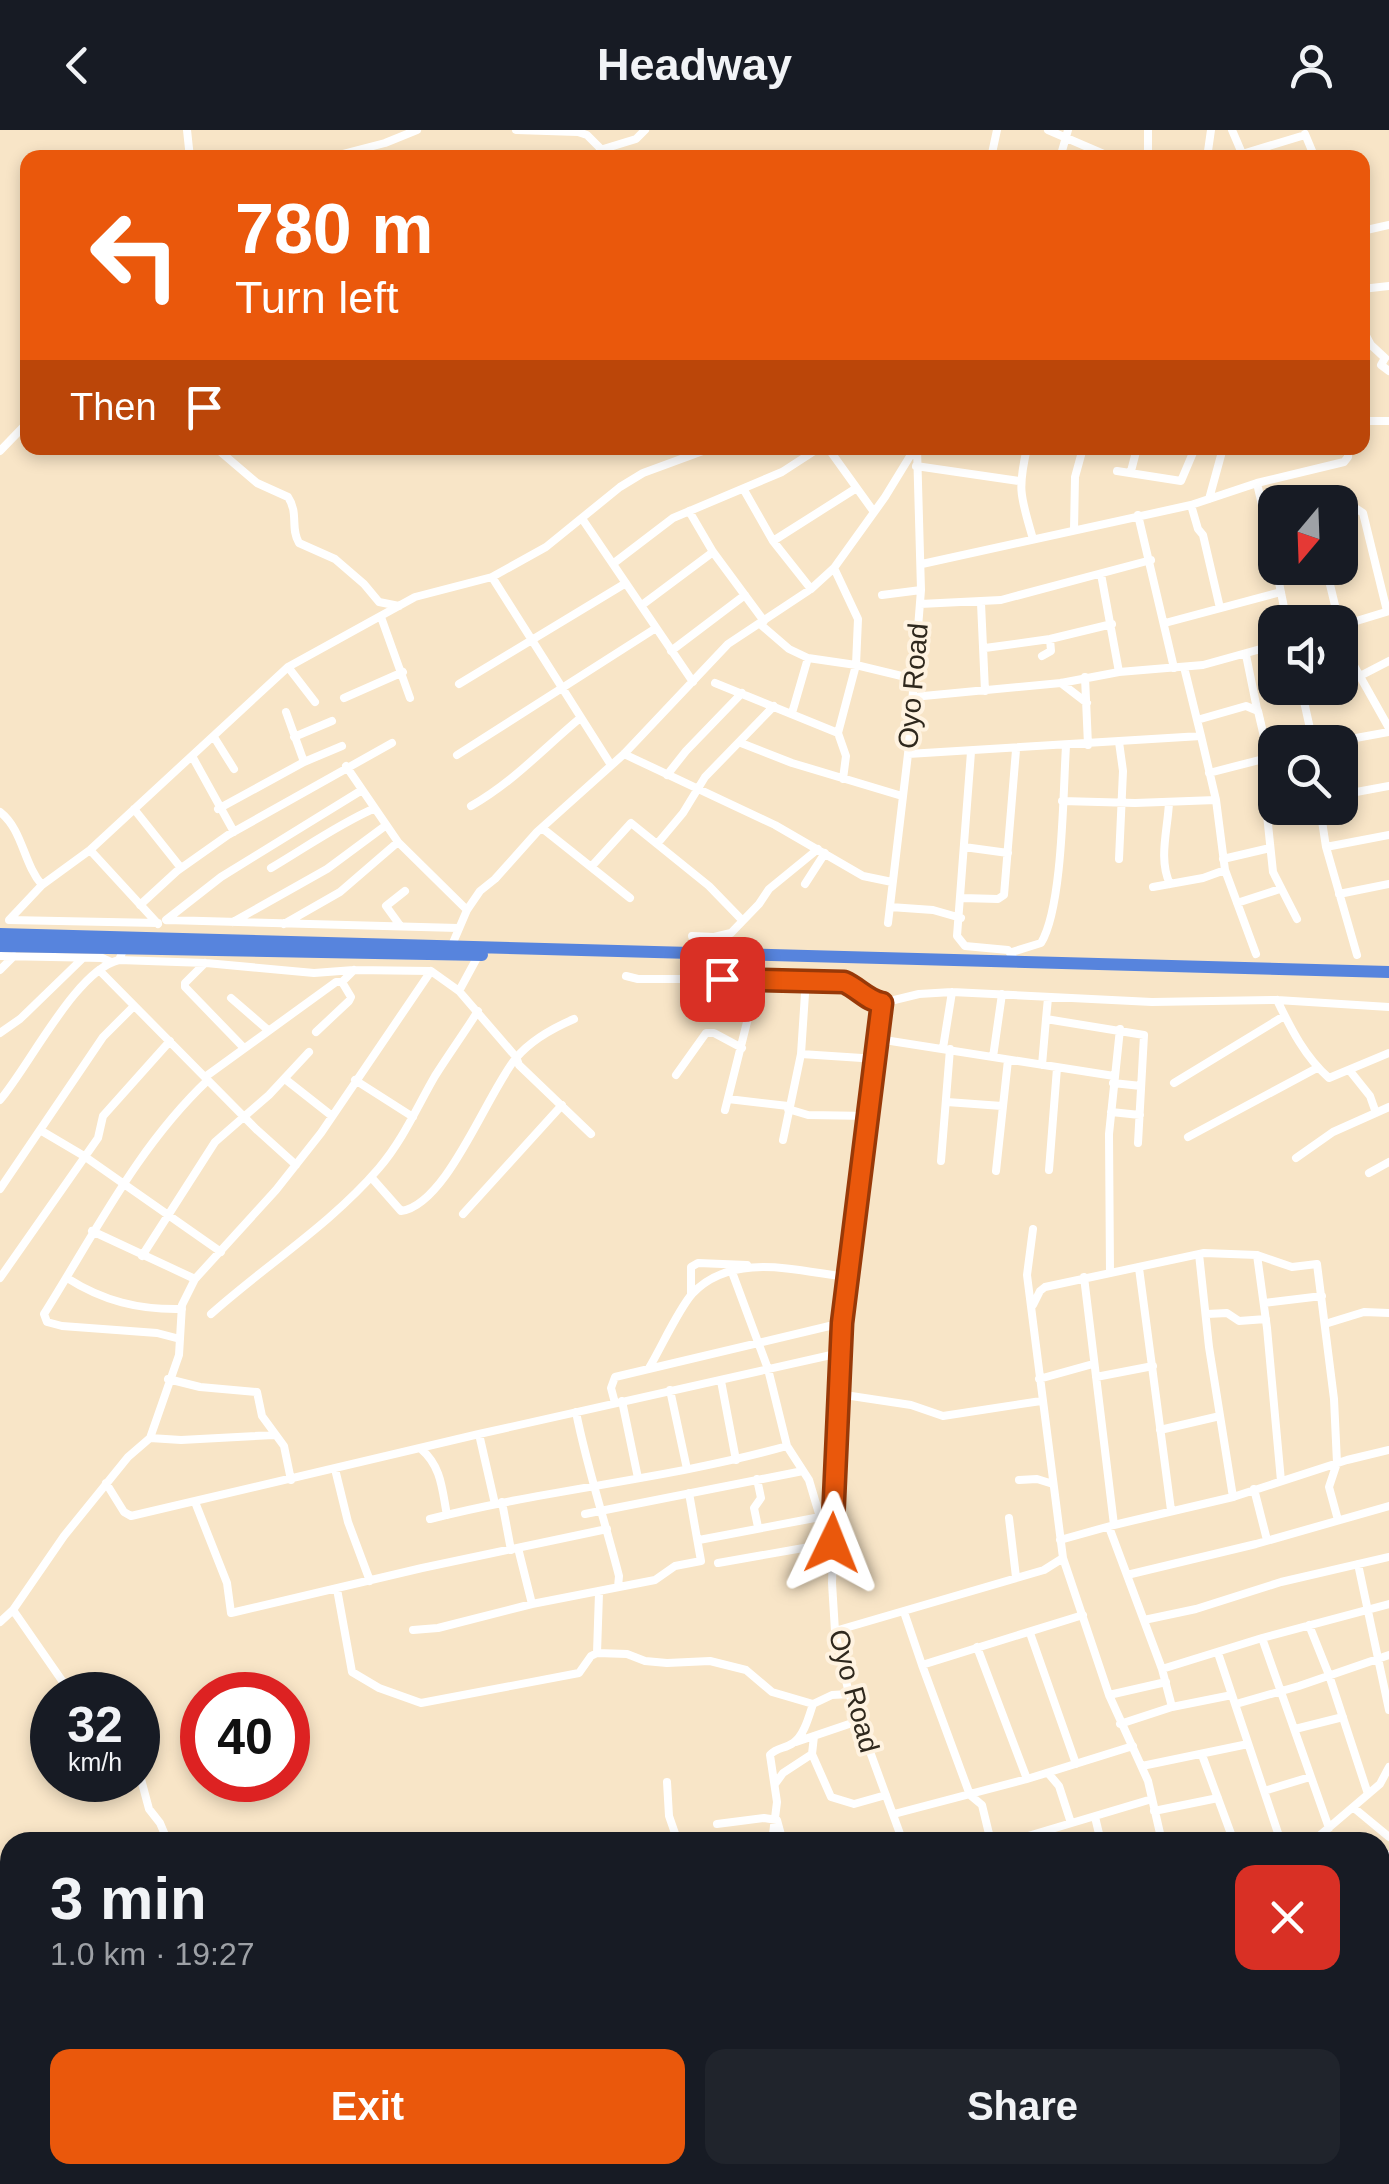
<!DOCTYPE html>
<html lang="en">
<head>
<meta charset="utf-8">
<style>
  :root { --surface:#171b24; --page:#20242c; --text:#f1f3f6; --muted:#9ea1a6; --accent:#ea580c }
  body { margin:0; font-family:Arial,sans-serif; background:var(--page); color:var(--text); height:100vh; display:flex; flex-direction:column; font-size:38px; white-space:nowrap }
  * { box-sizing:border-box; margin:0 }
  p { font-size:32px; color:var(--muted) }
  .icon { flex:none; width:55px; height:55px; fill:none; stroke:currentColor; stroke-width:2; stroke-linecap:round; stroke-linejoin:round }
  .map { position:relative; flex:1; overflow:hidden }
  .drawer { position:absolute; left:0px; top:1702px; width:1390px; height:352px; display:flex; flex-direction:column; background:var(--surface); border-radius:30px 30px 0 0; box-shadow:0 5px 15px #0003 }
  .drawer>* { flex:none }
  .top-card { position:absolute; left:20px; top:20px; width:1350px; height:305px; border-radius:20px; box-shadow:0 5px 15px #0003; background:#ea580c; color:#fff; overflow:hidden }
  .needle { width:65px; rotate:199deg }
  .fabs { position:absolute; left:1258px; top:355px; display:grid; gap:20px }
  .fabs a { display:grid; place-items:center; width:100px; height:100px; border-radius:20px; background:var(--surface); box-shadow:0 5px 15px #0003; font-size:50px }
  .speed { position:absolute; left:30px; top:1542px; display:flex; gap:20px; font-size:50px; font-weight:700; text-align:center }
  .speed>* { display:grid; place-content:center; width:130px; height:130px; border-radius:50%; background:var(--surface); box-shadow:0 5px 15px #0003; line-height:1 }
  .speed small { font-size:25px; font-weight:400 }
  .speed .limit { border:15px solid #d22; background:#fff; color:#111 }
  .pin { position:absolute; display:grid; place-items:center; width:85px; height:85px; color:#fff; margin:-42px; border-radius:20px; box-shadow:0 5px 15px #0006 }
  .me { position:absolute; width:110px; margin:-55px; rotate:2deg; stroke-linejoin:round; filter:drop-shadow(0 0 8px #0008) }
  .turn { display:flex; align-items:center; gap:35px; height:210px; padding:0 50px; font-size:45px }
  .turn .icon { width:130px; height:130px; stroke-width:2.5 }
  .turn b { display:block; font-size:70px; line-height:85px }
  .then { display:flex; align-items:center; height:95px; padding:0 50px; background:#0003; gap:20px; font-size:38px }
  .round { display:grid; place-items:center; flex:none; width:105px; height:105px; border-radius:20px; background:var(--page) }
  .head { display:flex; align-items:center; justify-content:space-between; height:170px; padding:0 50px }
  h1 { font-size:60px; font-weight:600; line-height:75px }
  .primary-button { display:flex; gap:20px; margin-top:auto; padding:20px 50px }
  .primary-button a { flex:1; height:115px; border-radius:20px; background:var(--accent); color:#fff; font-size:40px; font-weight:600; line-height:115px; text-align:center }
  .primary-button a+a { background:var(--page); color:var(--text) }
  header { display:flex; justify-content:space-between; align-items:center; height:130px; padding:0 50px; background:var(--surface); font-size:45px; font-weight:600 }
  .map>svg:first-child { display:block }
  .lines { fill:none; stroke-linecap:round; stroke-linejoin:round }
  .minor { stroke:#fff; stroke-width:8 }
  .highway { stroke:#5784dd; stroke-width:12 }
  .route-casing { stroke:#983908; stroke-width:25 }
  .route { stroke:#ea580c; stroke-width:18 }
  .labels { text-anchor:middle; dominant-baseline:central; stroke-width:8; stroke-linejoin:round; paint-order:stroke }
  .street-label { font-size:28px; fill:#2f281d; stroke:#fff3e1 }
</style>
</head>
<body>
<header><svg class="icon" aria-label="back" viewBox="0 0 24 24"><path d="M15 5l-7 7 7 7"/></svg>Headway<svg class="icon" aria-label="person" viewBox="0 0 24 24"><circle cx="12" cy="8" r="4"/><path d="M4 21q1-7 8-7t8 7"/></svg></header>
<div class="map">
<svg width="1389" height="2054" viewBox="0 0 1389 2054">
  <rect width="100%" height="100%" fill="#f8e5c7"/>
  <g class="lines">
    <path class="minor" d="M187 0 190 28
      M516 0 578 2 587 5 610 28
      M1048 0 1113 28
      M1148 0V28
      M1232 0 1244 28
      M1305 4 1315 28
      M600 20 636 9 645 0
      M1242 24 1305 5
      M213 28H245
      M327 28 385 13 417 0
      M991 28 997 0
      M1060 28 1068 0
      M1207 28 1211 0
      M1362 101 1389 95
      M1362 159 1389 156
      M1362 198 1371 215 1385 228
      M1385 228 1381 235 1389 241
      M1362 291H1389
      M216 318 257 353 288 367C299 383 290 398 299 413L335 429 364 454 379 472 399 476
      M828 318 874 382
      M1027 318C1017 361 1021 367 1033 409
      M0 321 28 292
      M916 336 1019 351
      M1117 341 1181 351 1195 318
      M1131 341 1137 318
      M1257 353 1275 433
      M744 360 773 411 811 459
      M1209 369 1223 318
      M1191 375 1198 399 1203 405 1220 478
      M689 381 713 422 764 491
      M1340 383 1357 379 1363 383 1387 481
      M1138 385 1174 538
      M583 390 693 552
      M1074 400 1075 347 1083 318
      M773 411 855 359
      M614 433 673 388 782 342 819 318
      M922 434 1191 375 1257 353 1344 332 1348 327V318
      M834 438 858 489 856 535 838 603 846 626 843 649
      M1276 438 1287 492
      M1326 438 1339 492
      M1101 444 1119 542
      M492 447 611 635
      M882 465 921 460
      M981 473 985 561
      M920 474 1001 470 1151 430
      M642 475 713 422
      M381 487 410 568
      M1165 493 1281 462
      M760 494 789 519 808 528 856 535 914 549
      M1340 496 1348 525 1389 598
      M1340 496 1389 481
      M985 518 1050 509 1112 494
      M671 521 745 465
      M1246 525 1257 579
      M1042 526 1051 521 1050 509
      M288 537 315 572
      M1184 537 1201 606
      M1085 547 1088 615
      M1340 551 1360 546 1389 531
      M715 553 838 603
      M1061 553 1087 573
      M459 554 626 453
      M1301 558 1313 612
      M913 567 1061 553 1119 542 1203 535 1275 515
      M344 568 403 542
      M286 582 304 632
      M792 583 808 528
      M1197 590 1246 576 1258 581 1269 628
      M214 607 234 639
      M294 607 332 591
      M1334 612 1389 602
      M741 613 792 633 902 666
      M971 622 957 806 965 816 1008 820 1017 833
      M624 624 775 695 863 746 892 752
      M908 624 1201 606 1216 670 1225 740 1256 824
      M457 625 656 498
      M192 626 234 702
      M346 636 398 712 467 780
      M1209 643 1275 626
      M667 645 686 621 742 563
      M1264 656 1273 742 1297 789
      M1340 665 1389 656
      M1062 671 1135 673 1216 670
      M1169 672C1168 699 1158 729 1170 754
      M471 676C512 653 543 619 579 589
      M1320 678 1326 717 1357 825
      M134 679 181 738
      M218 679 304 632 342 616
      M0 682C23 700 23 733 42 755
      M542 698 630 768
      M657 714 683 683 705 647 774 576
      M964 717 1008 723
      M1326 717 1389 705
      M90 720 158 794
      M1119 729 1123 641 1119 612
      M1223 729 1270 718
      M591 737 631 693 709 756 742 790
      M271 738C305 718 337 695 373 679
      M805 754 825 723
      M1153 757 1203 748 1225 740
      M1339 764 1389 754
      M962 768 998 769 1004 765 1016 620
      M1237 773 1280 759
      M140 775 177 741 228 705 392 613
      M890 777 933 780 961 788
      M166 790 221 747 362 660
      M167 790 458 798
      M233 792 327 739 385 696
      M158 793 9 790 42 755 90 720 288 537 415 467 492 447 546 417 620 357 643 343 711 318
      M888 793 908 624 921 460 917 318
      M284 794 340 762 398 712
      M399 794 386 776 405 761
      M692 806 714 807 731 803 759 774 769 759 818 719
      M452 815 467 780 480 761 495 749 537 702 624 624 728 514 811 459 834 438 885 367 915 318
      M124 818 119 830 206 833 314 843 354 840 431 841 459 861 516 927 519 935 591 1004
      M1012 822 1041 813C1063 777 1063 662 1066 616
      M0 826 102 828 111 832
      M205 833 185 853V857L243 917
      M0 840 14 826
      M99 840 256 999 296 1035
      M626 846 638 849H806L844 852 859 859 872 872 882 873 919 864 952 862 1152 872 1277 870 1389 877
      M459 861 478 826
      M882 866 842 1193 832 1453 835 1501 849 1564 903 1712
      M231 868 268 900
      M1048 868 1046 889 1144 905 1138 1013
      M1277 870C1291 899 1305 927 1329 948L1389 923
      M316 902 349 871 351 867 342 852
      M0 903 20 889 83 828
      M878 909 1114 946
      M943 918 952 862
      M801 924 862 928
      M993 927 1002 864
      M1042 935 1046 889
      M1350 941 1370 966 1376 983
      M676 945 706 903H714L742 918
      M205 947 336 852H342L354 840
      M285 949 332 986
      M355 950 413 987
      M1113 953 1141 956
      M1174 953 1284 886
      M728 969 788 976
      M0 970C30 935 76 840 119 830
      M947 972 1002 976
      M788 979 808 985 870 986
      M725 980 758 848
      M1111 982 1140 985
      M40 1000 84 1026 221 1122
      M1188 1007 1317 938
      M783 1010 801 924 806 849
      M1296 1028 1333 1002 1389 977
      M941 1031 950 919
      M1049 1040 1057 938
      M996 1041 1008 930
      M1369 1043 1389 1032
      M371 1047 401 1081C447 1075 487 963 516 928 531 910 553 898 574 889
      M0 1059 103 907 134 876
      M463 1084 562 975
      M92 1101 195 1149
      M1199 1124 1209 1217 1233 1367
      M1257 1125 1267 1198 1281 1351
      M142 1126 215 1012 269 965 309 922
      M1139 1138 1171 1380
      M732 1142 768 1239 787 1316 809 1350 820 1387 831 1396
      M1110 1142 1109 1004 1120 899
      M0 1148 98 1008 103 986 170 911
      M67 1148C103 1171 139 1180 182 1179
      M691 1165V1137L698 1133 747 1135
      M1264 1173 1322 1166
      M1033 1175 1040 1161 1045 1157 1204 1123 1257 1125 1292 1137 1317 1134 1334 1269 1337 1333 1329 1357 1338 1390
      M211 1184C267 1134 330 1095 379 1038 403 1010 417 977 435 946 449 924 464 903 478 881
      M1207 1184 1227 1183 1239 1191 1266 1189
      M1325 1194 1364 1182 1389 1183
      M180 1209 157 1203 62 1196 47 1192 44 1184C95 1103 138 1016 208 950
      M649 1238C661 1218 678 1180 692 1164 732 1121 797 1141 847 1147
      M1096 1247 1153 1236
      M168 1249 200 1257 257 1262 262 1286 284 1316 291 1350
      M1039 1249 1093 1234
      M721 1251 736 1330
      M670 1260 687 1339
      M838 1264 911 1275 943 1286 1041 1271
      M622 1271 638 1348
      M615 1273 611 1258 615 1247 842 1193
      M576 1282C587 1338 605 1391 619 1446L618 1457
      M1160 1300 1220 1286
      M479 1304 495 1374
      M150 1308 181 1310 274 1305
      M421 1319C442 1337 442 1360 447 1385
      M335 1339 348 1392 370 1451
      M757 1349 761 1368 754 1378 758 1397
      M1019 1350 1037 1349 1053 1354
      M106 1353 124 1382 131 1386 479 1304 840 1223
      M1254 1359 1267 1410
      M195 1372 227 1453 231 1483 422 1438 607 1399
      M502 1372 511 1420
      M585 1384 803 1341
      M1009 1388 1016 1447
      M430 1389C548 1359 670 1349 787 1316
      M1114 1395 1233 1367 1347 1330 1389 1320
      M1109 1397 1162 1539 1172 1577
      M699 1410 820 1387
      M1060 1410 1114 1395 1084 1147
      M518 1418 532 1474
      M1063 1428 1109 1565 1148 1651 1162 1712
      M718 1433 832 1413
      M1358 1434 1389 1580
      M1127 1445 1256 1414 1389 1376
      M337 1459 352 1542 379 1558 421 1573 579 1543 591 1526 597 1523 599 1463
      M13 1480 72 1565
      M904 1482 922 1535 1083 1485
      M1144 1490 1196 1479 1281 1452 1389 1427
      M0 1492 13 1480 64 1406 128 1327 150 1308 179 1225 182 1175 195 1149 276 1060 321 1003 431 841
      M1309 1495 1329 1545 1368 1664
      M413 1500 438 1498 532 1474 655 1450 675 1436 701 1431 689 1363
      M835 1501 1044 1440 1063 1428 1027 1145 1033 1099
      M1030 1503 1076 1634
      M1262 1508 1329 1698
      M977 1517 1027 1649
      M597 1523 627 1524 645 1531 667 1533 710 1531 746 1540 772 1562 813 1574 832 1565 849 1564
      M1219 1526 1281 1712
      M922 1535 970 1665 982 1675 991 1712
      M1162 1539 1262 1508 1389 1474
      M1109 1565 1166 1552
      M1236 1574 1299 1556 1389 1525
      M1120 1594 1172 1577 1232 1565
      M1295 1599 1343 1587
      M814 1606 812 1624 831 1667 854 1674 886 1665
      M796 1612 858 1591
      M1202 1625 1234 1712
      M1142 1636 1248 1614
      M138 1638 149 1679 160 1693 168 1712
      M1048 1643 1059 1656 1071 1693
      M667 1652 669 1686 678 1712
      M775 1654 783 1643 812 1624
      M1264 1661 1310 1647
      M1354 1678 1389 1707
      M1154 1681 1218 1668
      M894 1684 1027 1649 1133 1616
      M1095 1687 1101 1712
      M717 1694 764 1688 777 1690 783 1712
      M772 1712 777 1672 770 1625C777 1617 785 1619 793 1613 804 1606 809 1586 813 1574
      M1008 1712 1152 1669
      M1312 1712 1380 1654 1389 1637
      M1380 1735 1389 1725
      M1380 1759 1389 1766
      M1380 1818 1389 1825
      M1380 1879 1389 1887
      M1380 1937 1389 1944
      M1380 1998 1389 2005
      M745 2045V2054
      M927 2045 946 2050 984 2052
      M1108 2045 1112 2054
      M1362 2045 1373 2054
      M774 2054 822 2045
      M908 2054 909 2045
      M1280 2054 1286 2045"/>
    <path class="highway" d="M0 804 1389 842
      M0 816 482 825"/>
  </g>
  <g class="lines">
    <defs>
      <path id="route" d="M722 849 844 852C858 858 868 871 882 873L842 1193 832 1413"/>
    </defs>
    <use href="#route" class="route-casing"/>
    <use href="#route" class="route"/>
  </g>
  <g class="labels">
    <g class="street-label">
      <text transform="translate(913 556) rotate(-85)">Oyo Road</text>
      <text transform="translate(854 1561) rotate(75)">Oyo Road</text>
    </g>
  </g>
</svg>
<div class="fabs">
<a><svg class="needle" viewBox="-14 -14 28 28"><path d="M0-13l5 13h-10z" fill="#e53935"/><path d="M0 13l5-13h-10z" fill="#9ea1a6"/></svg></a>
<a><svg class="icon" aria-label="sound" viewBox="0 0 24 24"><path d="M4 9h4l5-4v14l-5-4H4zM17 9q2 3 0 6"/></svg></a>
<a><svg class="icon" aria-label="search" viewBox="0 0 24 24"><circle cx="10" cy="10" r="6"/><path d="M15 15l6 6"/></svg></a>
</div>
<div class="speed"><div>32<small>km/h</small></div><div class="limit">40</div></div>
<div class="pin" style="left:722px;top:849px;background:#d93025"><svg class="icon" aria-label="arrive" viewBox="0 0 24 24"><path d="M6 21V4h12l-3 4 3 4H6"/></svg></div>
<svg class="me" style="left:832px;top:1413px" viewBox="-20 -20 40 40"><path d="M0-17L14 15 0 8-14 15z" fill="#ea580c" stroke="#fff" stroke-width="4"/></svg>
<div class="top-card">
<div class="turn"><svg class="icon" aria-label="left" viewBox="0 0 24 24"><path d="M17 20v-9H6M10 6l-5 5 5 5"/></svg><div><b>780 m</b>Turn left</div></div>
<div class="then">Then<svg class="icon" aria-label="arrive" viewBox="0 0 24 24"><path d="M6 21V4h12l-3 4 3 4H6"/></svg></div>
</div>
<section class="drawer">
<div class="head"><div><h1>3 min</h1><p>1.0 km · 19:27</p></div><a class="round" style="background:#d93025;color:#fff"><svg class="icon" aria-label="close" viewBox="0 0 24 24"><path d="M6 6l12 12M18 6L6 18"/></svg></a></div>
<div class="primary-button"><a>Exit</a><a>Share</a></div>
</section>
</div>
</body>
</html>
